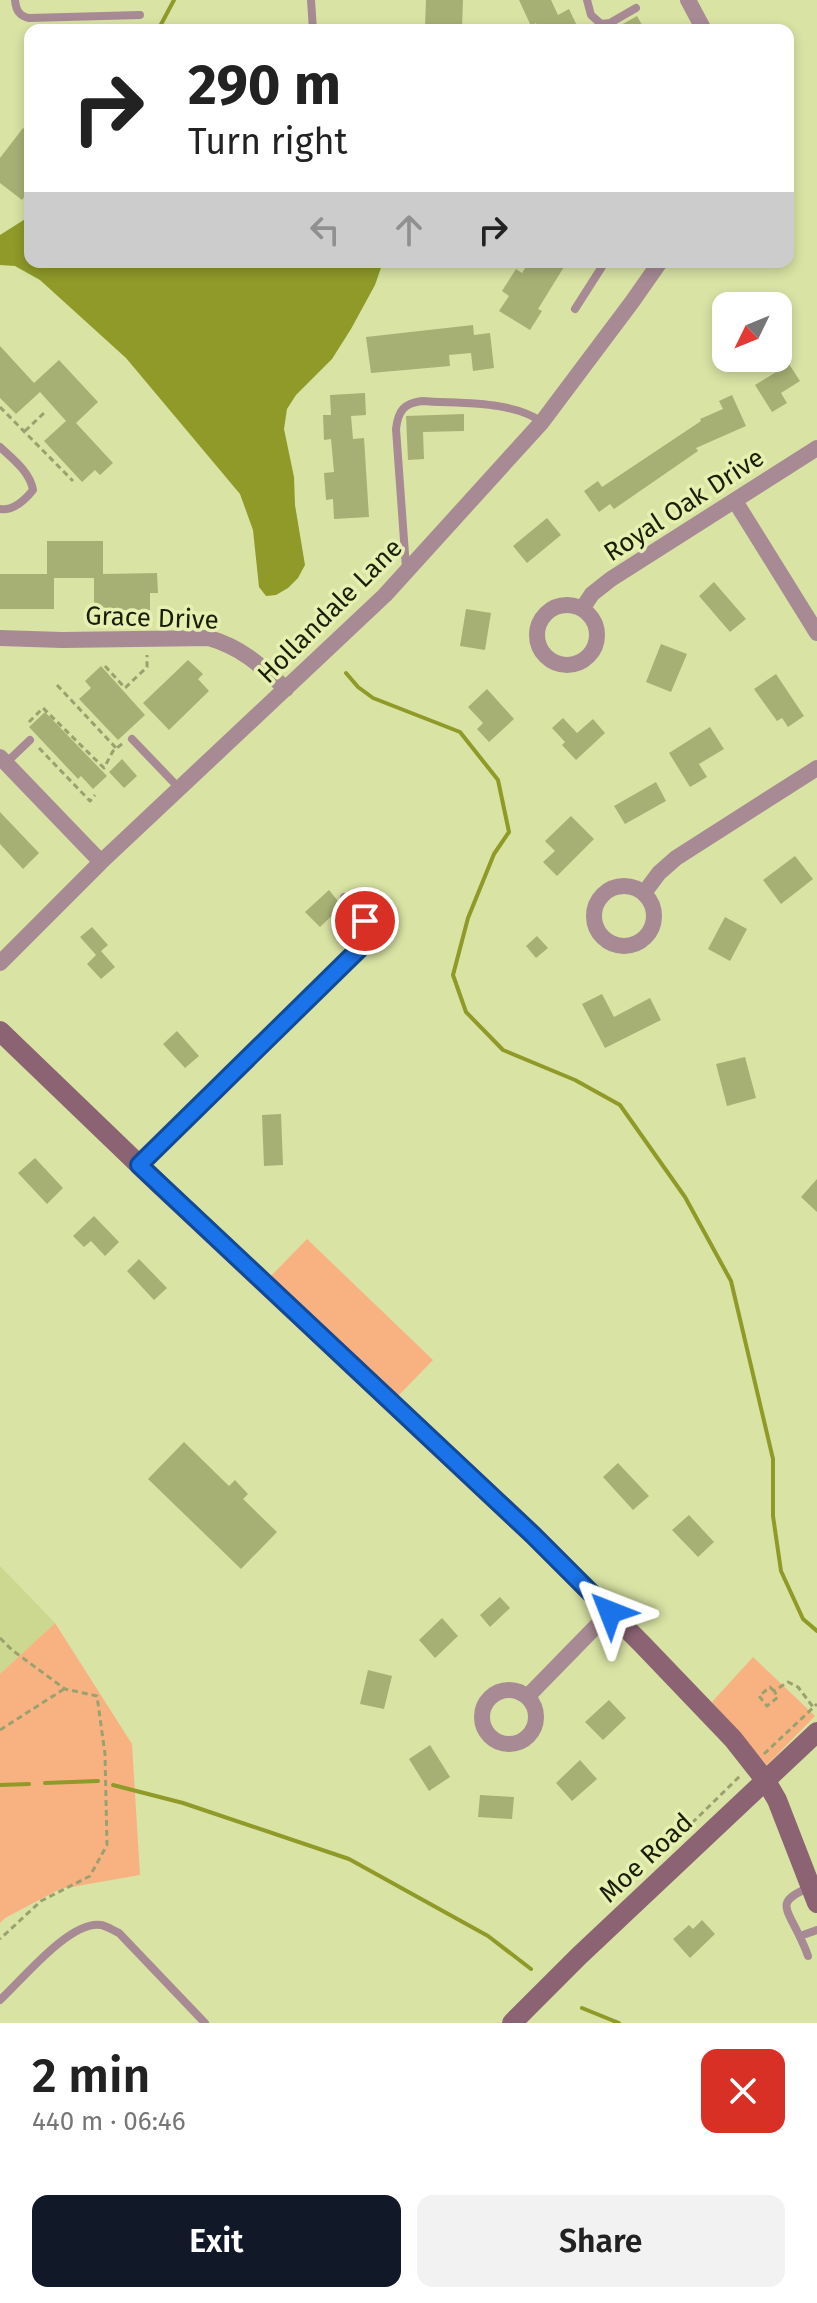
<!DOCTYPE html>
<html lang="en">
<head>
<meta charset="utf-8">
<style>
  :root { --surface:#fff; --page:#f2f2f2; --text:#222; --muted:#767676; --accent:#111827 }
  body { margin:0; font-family:"Fira Sans",sans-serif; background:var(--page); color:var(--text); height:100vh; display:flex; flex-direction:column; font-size:30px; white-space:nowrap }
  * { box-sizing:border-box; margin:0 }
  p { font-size:26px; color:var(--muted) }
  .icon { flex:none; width:44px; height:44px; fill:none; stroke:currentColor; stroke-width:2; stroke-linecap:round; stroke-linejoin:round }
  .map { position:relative; height:2023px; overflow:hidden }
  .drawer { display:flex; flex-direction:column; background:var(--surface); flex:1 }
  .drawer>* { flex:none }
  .banner { position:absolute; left:24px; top:24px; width:770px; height:244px; border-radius:16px; box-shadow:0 4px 12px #0003; background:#fff; color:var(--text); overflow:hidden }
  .needle { width:52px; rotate:227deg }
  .controls { position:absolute; left:712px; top:292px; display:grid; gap:16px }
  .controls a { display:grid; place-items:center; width:80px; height:80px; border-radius:16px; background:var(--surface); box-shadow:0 4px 12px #0003; font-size:40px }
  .pin { position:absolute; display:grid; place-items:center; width:68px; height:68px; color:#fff; margin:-34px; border:4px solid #fff; border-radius:50%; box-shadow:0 2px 8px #0007 }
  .me { position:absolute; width:88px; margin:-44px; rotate:315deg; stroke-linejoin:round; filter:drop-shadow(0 0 6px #0008) }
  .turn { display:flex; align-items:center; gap:28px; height:168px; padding:0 32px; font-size:36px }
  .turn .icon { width:104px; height:104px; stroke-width:2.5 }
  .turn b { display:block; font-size:56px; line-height:68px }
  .lanes { display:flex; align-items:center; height:76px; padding:0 32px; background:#0003; justify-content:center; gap:40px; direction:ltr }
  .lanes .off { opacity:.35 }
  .round { display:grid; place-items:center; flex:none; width:84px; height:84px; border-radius:16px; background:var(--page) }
  .overview { display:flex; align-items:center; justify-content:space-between; height:136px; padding:0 32px }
  h1 { font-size:48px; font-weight:600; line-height:60px }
  .cta { display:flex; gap:16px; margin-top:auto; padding:16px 32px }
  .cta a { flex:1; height:92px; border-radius:16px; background:var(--accent); color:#fff; font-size:32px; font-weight:600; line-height:92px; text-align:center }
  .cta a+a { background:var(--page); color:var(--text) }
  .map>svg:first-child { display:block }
  .built { fill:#ccd790 }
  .green { fill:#f8b282 }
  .water { fill:#8f9a29 }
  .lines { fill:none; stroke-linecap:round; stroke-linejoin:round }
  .stream { stroke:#8f9a29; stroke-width:4 }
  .building { fill:#a7b074 }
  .path { stroke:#9aa16f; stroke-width:3; stroke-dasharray:6 4; stroke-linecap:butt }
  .lane { stroke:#a78a94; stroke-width:8 }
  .street { stroke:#a78a94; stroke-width:16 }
  .secondary { stroke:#8c6372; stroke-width:20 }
  .route-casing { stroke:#114b97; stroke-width:20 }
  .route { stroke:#1a73e8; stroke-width:14 }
  .labels { text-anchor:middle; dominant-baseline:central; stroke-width:7; stroke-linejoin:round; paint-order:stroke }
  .street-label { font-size:26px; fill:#1b1e06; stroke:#e6f0b1 }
</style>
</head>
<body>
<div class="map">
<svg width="817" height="2023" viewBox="0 0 817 2023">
  <rect width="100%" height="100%" fill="#d9e3a4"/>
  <path class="built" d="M0 1566 55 1623 0 1674Z"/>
  <path class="green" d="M307 1239 433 1360 397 1397 271 1276Z
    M55 1623 132 1744 140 1875 60 1889 5 1918 0 1923V1674Z
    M753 1657 815 1716 767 1765 712 1702Z"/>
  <path class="water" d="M30 216V262H383L375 285 351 329 332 359 296 395 287 409 284 429 294 477 295 505 305 565 298 578 288 588 276 595 266 596 259 587 253 530 240 494 126 358 40 280 15 266 0 265V235Z"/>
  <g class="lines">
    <path class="stream" d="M158 30 174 0
      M346 673 358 687 373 698 460 732 498 780 509 832 494 854 468 918 453 975 466 1012 503 1050 575 1080 620 1105 685 1197 731 1281 773 1459V1516L781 1571 803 1619 817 1631
      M45 1783 98 1781
      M0 1785 29 1784
      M113 1785 183 1803 349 1859 488 1936 531 1969
      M582 2008 619 2023"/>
  </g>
  <path class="building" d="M426 0H463L462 28 425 27Z
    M519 0H551L558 15 569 9 579 30H539L536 23 531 26Z
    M637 16 645 30H610L614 29Z
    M23 128 30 134V189L22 200 0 183V158Z
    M529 262H567L538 309 542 311 530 330 499 311 509 296 502 291 516 269 522 273Z
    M473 325 474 335 490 333 494 368 473 371 471 353 449 355 450 366 371 373 366 337Z
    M0 346 34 383 59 360 98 402 76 423 113 463 100 475 95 470 82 482 44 441 66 421 40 392 16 414 0 398Z
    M789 364 800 381 781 393 787 403 772 412 755 385Z
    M365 393 366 415 351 416 353 439 364 438 369 517 334 519 333 499 326 500 324 473 334 472 331 439 324 440 323 415H331L330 395Z
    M732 395 746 426 696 448 698 451 614 509 610 504 599 512 584 491 598 481 602 487 701 421 700 419 723 409 719 401Z
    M464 414V431L423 432 424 459 408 460 406 416Z
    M547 518 561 535 527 563 513 546Z
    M47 541H103V574L157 573 158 593H150V610H94V578H54V609H0V574H47Z
    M714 582 746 619 730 632 699 596Z
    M466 609 491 613 485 650 460 646Z
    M661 644 687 654 671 692 646 682Z
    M188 660 203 674 198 679 209 691 169 730 143 703Z
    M101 666 145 715 118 740 79 699 91 688 85 681Z
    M776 674 804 716 788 727 782 718 777 721 754 689Z
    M487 689 514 719 489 742 477 729 483 723 468 707Z
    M45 712 107 776 93 789 81 776 78 779 29 727Z
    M563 718 577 733 593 719 605 733 576 760 562 745 565 742 552 728Z
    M710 727 724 749 699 764 707 777 690 787 669 753Z
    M122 759 137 776 124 788 109 772Z
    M656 782 666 801 625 824 614 806Z
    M0 812 39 853 23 869 0 844Z
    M571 816 594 839 557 876 543 862 555 851 545 841Z
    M795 856 813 879 781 904 763 880Z
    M329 890 342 906 320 927 305 912Z
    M725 917 747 929 730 961 708 949Z
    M92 927 108 945 101 951 115 967 101 979 87 964 96 955 80 937Z
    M537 936 548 948 536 958 526 946Z
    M602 994 614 1017 650 998 661 1020 605 1048 582 1004Z
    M177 1031 199 1056 185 1068 163 1044Z
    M745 1057 756 1098 727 1106 716 1064Z
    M281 1114 283 1165 264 1166 262 1115Z
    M35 1158 63 1188 47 1204 18 1173Z
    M817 1179V1212L801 1197Z
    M94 1216 119 1242 105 1256 91 1241 84 1247 73 1236Z
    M139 1259 167 1288 154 1300 127 1271Z
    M184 1442 229 1486 235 1480 248 1494 243 1499 277 1532 241 1569 148 1479Z
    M618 1463 649 1496 633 1510 603 1477Z
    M689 1515 714 1542 698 1557 672 1530Z
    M500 1597 510 1608 490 1627 480 1615Z
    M442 1618 458 1636 435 1658 419 1640Z
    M368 1670 392 1676 384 1709 360 1704Z
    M609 1700 626 1718 603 1740 585 1722Z
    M430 1745 450 1777 429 1791 409 1759Z
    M580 1760 597 1779 572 1801 556 1783Z
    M480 1795 514 1797 512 1819 478 1817Z
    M702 1920 715 1934 690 1958 673 1939 689 1925 693 1929Z"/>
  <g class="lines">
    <path class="path" d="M0 407 73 481
      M25 431 44 413
      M105 666 125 688 147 667V655
      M57 685 116 748
      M29 722 43 708 104 768 113 751 122 744
      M39 748 90 801 95 795
      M0 1638 12 1650 65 1689 97 1696 105 1754 107 1845 90 1876 41 1901 0 1939
      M774 1691 770 1687 759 1696 767 1706 778 1697 774 1691 788 1682 798 1687 813 1707
      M0 1730 64 1689
      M764 1754 817 1704
      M692 1823 741 1775"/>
    <path class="lane" d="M15 0C16 10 19 16 29 18L140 15
      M311 0 313 30
      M587 0 591 15 601 24 610 23 636 8
      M575 309 605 262
      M0 447C13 459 30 472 33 490 25 500 13 511 0 509
      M406 568 396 429C398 411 404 403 422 401 460 404 511 400 542 422
      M132 739 179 788
      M6 763 30 740
      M140 1164 359 949 369 934 365 921 344 897
      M800 1936 817 1930
      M808 1956C805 1947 801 1939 797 1931 784 1905 778 1901 810 1887
      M0 2000C22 1980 70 1920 101 1925 107 1926 114 1931 119 1933L205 2023"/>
    <path class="street" d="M688 0 704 30
      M735 501 817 633
      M537 635a30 30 0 1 1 60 0a30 30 0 1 1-60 0Z
      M582 609 592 594 611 579 817 448
      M0 638 62 640 209 638C243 648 261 666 286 689
      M0 757 101 862
      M594 916a30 30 0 1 1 60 0a30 30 0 1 1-60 0Z
      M644 893 659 873 676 858 817 768
      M0 963 101 862 385 595 542 422 632 302 660 262
      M482 1717a27 27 0 1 1 54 0a27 27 0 1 1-54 0Z
      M527 1697 610 1612"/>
    <path class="secondary" d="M0 1031 159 1184 533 1535 642 1644 733 1739 766 1781 777 1800 817 1903
      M512 2023 579 1956 817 1732"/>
  </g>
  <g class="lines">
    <defs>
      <path id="route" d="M365 921 369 934 359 949 139 1165 533 1535 610 1612"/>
    </defs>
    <use href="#route" class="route-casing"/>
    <use href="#route" class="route"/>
  </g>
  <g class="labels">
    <g class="street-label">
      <text transform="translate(684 505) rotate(-33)">Royal Oak Drive</text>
      <text transform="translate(330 611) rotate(-45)">Hollandale Lane</text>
      <text transform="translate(152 618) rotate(2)">Grace Drive</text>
      <text transform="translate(646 1858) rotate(-43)">Moe Road</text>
    </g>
  </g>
</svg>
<div class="controls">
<a><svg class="needle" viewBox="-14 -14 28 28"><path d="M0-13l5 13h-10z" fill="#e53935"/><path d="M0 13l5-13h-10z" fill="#767676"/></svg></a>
</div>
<div class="pin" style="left:365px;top:921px;background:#d93025"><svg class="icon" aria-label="arrive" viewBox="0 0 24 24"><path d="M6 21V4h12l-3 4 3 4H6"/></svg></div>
<svg class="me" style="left:610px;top:1612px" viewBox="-20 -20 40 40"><path d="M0-17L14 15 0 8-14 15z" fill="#1a73e8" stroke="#fff" stroke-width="4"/></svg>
<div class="banner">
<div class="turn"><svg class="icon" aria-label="right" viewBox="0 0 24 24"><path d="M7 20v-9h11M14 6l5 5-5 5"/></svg><div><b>290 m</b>Turn right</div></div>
<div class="lanes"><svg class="icon off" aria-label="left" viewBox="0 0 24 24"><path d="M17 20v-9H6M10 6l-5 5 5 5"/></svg><svg class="icon off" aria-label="ahead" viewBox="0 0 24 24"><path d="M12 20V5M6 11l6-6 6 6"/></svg><svg class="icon" aria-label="right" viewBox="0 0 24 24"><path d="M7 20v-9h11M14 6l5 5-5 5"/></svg></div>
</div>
</div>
<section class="drawer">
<div class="overview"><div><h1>2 min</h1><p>440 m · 06:46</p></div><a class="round" style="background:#d93025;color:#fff"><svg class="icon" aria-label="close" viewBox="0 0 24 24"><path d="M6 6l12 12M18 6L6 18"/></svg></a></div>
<div class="cta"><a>Exit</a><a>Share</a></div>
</section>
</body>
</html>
